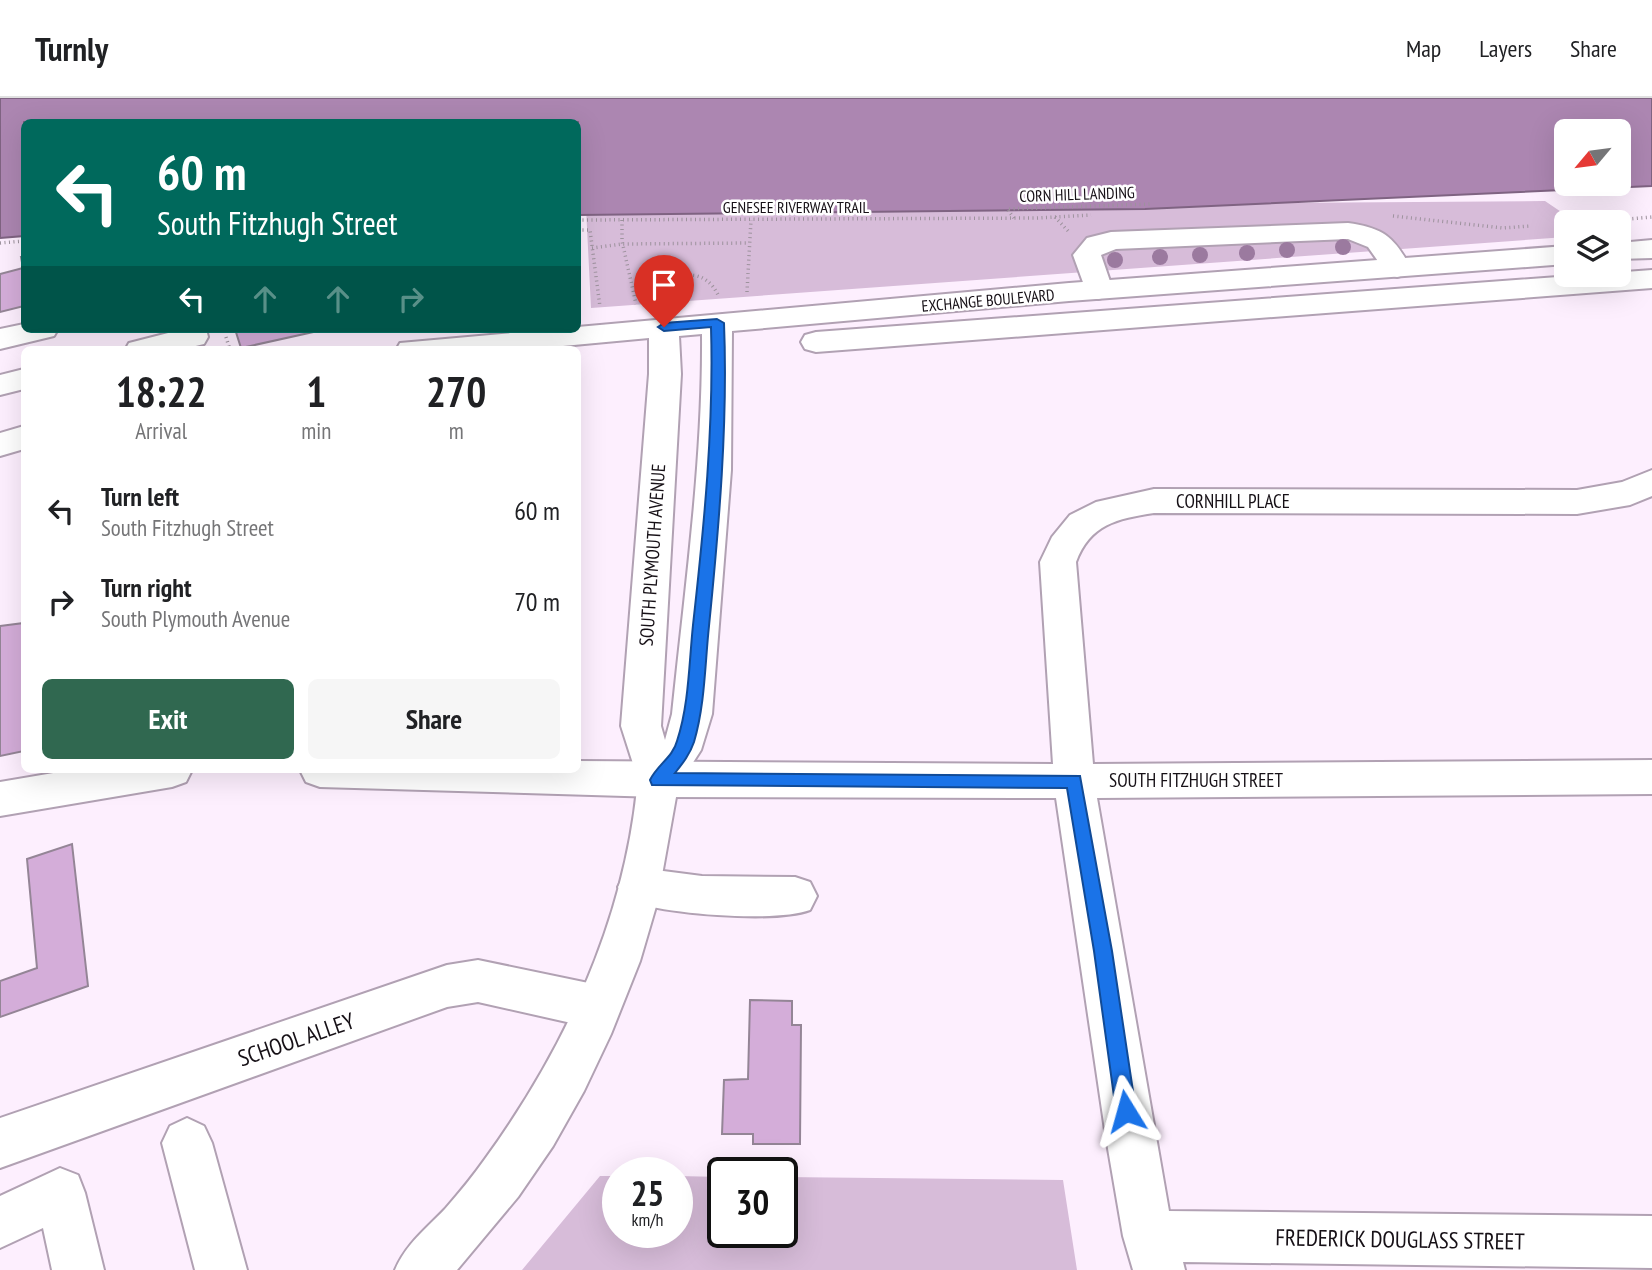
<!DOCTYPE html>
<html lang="en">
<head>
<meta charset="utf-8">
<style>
  :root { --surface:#fff; --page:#f6f6f6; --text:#202124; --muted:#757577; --line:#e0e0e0; --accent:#306850 }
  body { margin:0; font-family:"PT Sans Narrow",sans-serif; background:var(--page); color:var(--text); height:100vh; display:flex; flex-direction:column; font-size:26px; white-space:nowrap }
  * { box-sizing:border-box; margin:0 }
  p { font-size:23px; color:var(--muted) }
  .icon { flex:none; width:38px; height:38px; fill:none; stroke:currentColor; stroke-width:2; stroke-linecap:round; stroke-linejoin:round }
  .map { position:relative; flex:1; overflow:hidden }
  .panel { position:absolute; left:21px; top:248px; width:560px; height:427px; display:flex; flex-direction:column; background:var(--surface); border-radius:10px; box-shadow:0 7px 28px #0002 }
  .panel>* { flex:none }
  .hud { position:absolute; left:21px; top:21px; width:560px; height:214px; border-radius:10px; box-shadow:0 7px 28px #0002; background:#00695c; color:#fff; overflow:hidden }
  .needle { width:46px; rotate:241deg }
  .controls { position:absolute; left:1554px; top:21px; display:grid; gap:14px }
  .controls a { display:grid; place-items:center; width:77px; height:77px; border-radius:10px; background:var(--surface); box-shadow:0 7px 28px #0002; font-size:35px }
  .speed { position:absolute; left:602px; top:1059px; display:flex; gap:14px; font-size:35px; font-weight:700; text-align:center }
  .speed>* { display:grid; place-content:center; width:91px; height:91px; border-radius:50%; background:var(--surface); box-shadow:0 7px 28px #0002; line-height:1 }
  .speed small { font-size:18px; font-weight:400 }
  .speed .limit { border:4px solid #111; border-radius:10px; background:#fff; color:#111 }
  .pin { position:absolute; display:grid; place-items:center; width:60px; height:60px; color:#fff; margin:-72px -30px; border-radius:50% 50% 50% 0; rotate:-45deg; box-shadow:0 0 7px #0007 }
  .pin .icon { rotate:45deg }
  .me { position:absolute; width:77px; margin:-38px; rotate:352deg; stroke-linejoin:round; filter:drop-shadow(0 0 5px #0008) }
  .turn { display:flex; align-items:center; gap:24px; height:147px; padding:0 21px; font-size:32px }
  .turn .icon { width:91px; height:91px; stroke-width:2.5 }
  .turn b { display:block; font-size:49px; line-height:60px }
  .lanes { display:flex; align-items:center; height:66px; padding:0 21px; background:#0003; justify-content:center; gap:35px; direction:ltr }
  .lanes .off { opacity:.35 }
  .eta { display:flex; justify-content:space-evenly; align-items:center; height:119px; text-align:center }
  .eta b { font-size:42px; font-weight:700; line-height:49px }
  .button { display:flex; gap:14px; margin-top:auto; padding:14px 21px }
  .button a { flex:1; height:80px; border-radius:10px; background:var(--accent); color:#fff; font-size:28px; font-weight:700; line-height:80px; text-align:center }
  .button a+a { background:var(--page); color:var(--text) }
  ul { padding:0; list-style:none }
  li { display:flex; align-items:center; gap:21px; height:91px; padding:0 21px }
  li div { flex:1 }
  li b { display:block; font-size:26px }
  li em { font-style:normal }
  header { display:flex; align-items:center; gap:42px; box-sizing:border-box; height:98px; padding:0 35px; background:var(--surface); border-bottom:2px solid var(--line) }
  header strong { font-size:33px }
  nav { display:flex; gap:38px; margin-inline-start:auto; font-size:24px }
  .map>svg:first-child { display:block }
  .green { fill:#d7bcd9 }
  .water { fill:#ac86b1; stroke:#7f6382; stroke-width:2; fill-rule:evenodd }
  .building { fill:#d4add9; stroke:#948596; stroke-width:2 }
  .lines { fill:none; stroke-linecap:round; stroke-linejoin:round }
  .minor-casing { stroke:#b1a1b3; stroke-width:4 }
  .major-casing { stroke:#b1a1b3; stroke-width:4 }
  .path { stroke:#9d929d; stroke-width:3.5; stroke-dasharray:1 3.5; stroke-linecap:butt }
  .minor { fill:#fff; fill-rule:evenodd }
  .major { fill:#fff; fill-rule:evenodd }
  .tree { fill:#9b7a9f }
  .route { fill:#1a73e8; stroke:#114b97; stroke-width:2 }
  .labels { text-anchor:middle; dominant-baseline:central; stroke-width:5; stroke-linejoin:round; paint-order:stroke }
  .far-street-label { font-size:16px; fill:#161016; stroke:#fff }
  .street-label { font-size:19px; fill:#161016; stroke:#fff }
  .near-street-label { font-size:23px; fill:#161016; stroke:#fff }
</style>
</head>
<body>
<header>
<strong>Turnly</strong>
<nav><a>Map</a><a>Layers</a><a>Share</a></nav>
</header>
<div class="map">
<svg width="1652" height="1172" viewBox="0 0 1652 1172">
  <rect width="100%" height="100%" fill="#fdeffe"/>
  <path class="green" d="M1545 103 1576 124H1566V139L591 210 586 110Z
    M600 1078H618V1134H677V1078L723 1079V1134H782V1079L1063 1082 1077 1172H522Z"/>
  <path class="water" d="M0 0H1652V88L1145 111 578 117V24H24V138L0 140ZM1566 33H1619V86H1566Z"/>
  <path class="building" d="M21 159H24V208L0 214V176L23 170Z
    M235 231H327L241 250Z
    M24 525V653L0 658V528Z
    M72 746 88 888 0 919V883L37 870 27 761Z
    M750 902 792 903V927H801L800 1046H753V1036H722L724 982 748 981Z"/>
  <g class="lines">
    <defs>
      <path id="minor" d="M1348 125C1384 130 1394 139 1411 170L1407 176 1397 179 1387 176 1368 149 1348 141 1116 151 1101 157 1113 192 1108 198 1098 201 1088 198 1073 157 1087 140 1111 134Z
        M24 226V231H58L54 238 0 251V231Z
        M176 231H206L208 239 204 246 179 252H125L129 245 176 233Z
        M24 271V291L0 297V277Z
        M1652 372V398L1630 407 1577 416 1154 415C1117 421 1090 426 1076 464L1093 666 1652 662V696L1097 700 1169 1113 1652 1118V1170L1183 1164 1185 1172H1133L1123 1138 1106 1039 1056 700 658 699 320 689 306 684 300 672H578V663L1053 666 1040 464 1052 439 1070 417 1096 404 1154 391 1577 392 1622 384Z
        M71 672H192L186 684 172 689 0 718V684Z
        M640 770 702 778 795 779 810 784 817 798 810 812C774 825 662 816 625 802L618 789 625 776Z
        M478 862 598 887 614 894 621 909 614 924 598 931 478 904 447 909 0 1070V1020L447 867Z
        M187 1020 204 1028 212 1045 247 1172H195L162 1045 170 1028Z
        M60 1070 78 1077 85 1095 104 1172H52L43 1130 0 1150V1098Z"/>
      <path id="major" d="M1652 142V160L1619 161V145Z
        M1566 148V166L1069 203 732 233 731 372 712 616 701 652 678 688 657 805 640 863 611 936 584 993 553 1048 518 1099 457 1172H395C406 1146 426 1131 445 1111 459 1095 473 1078 485 1061 564 952 623 826 637 691V678L621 628 649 276V240L520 252H396L400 245 1069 185ZM702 236C703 363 685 489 672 616L665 642 661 628 681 276 679 238Z
        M1652 172V190L816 254 805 251 801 244 805 237 816 234Z
        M24 328V351L0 358V335Z"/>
    </defs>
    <use href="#minor" class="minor-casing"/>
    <use href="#major" class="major-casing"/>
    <path class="path" d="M1393 118 1503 130 1530 128
      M1055 119 1070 135
      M1014 120 1007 111 1151 106
      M578 122 1037 120 1091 117
      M622 122V143L636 206
      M1592 124 1652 119
      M578 132H590L600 209
      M0 145 24 143
      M592 150 622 146 749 145
      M747 194 751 122
      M666 203C674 170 706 169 719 199
      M226 239 230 252"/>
    <use href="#minor" class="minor"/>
    <use href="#major" class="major"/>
  </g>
  <g class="tree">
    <circle cx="1343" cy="149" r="8"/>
    <circle cx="1287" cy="152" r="8"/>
    <circle cx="1247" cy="155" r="8"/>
    <circle cx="1200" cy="157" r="8"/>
    <circle cx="1160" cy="159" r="8"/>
    <circle cx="1115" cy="162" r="8"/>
  </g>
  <path class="route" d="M717 221 724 225C728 325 719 428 709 528 705 565 705 607 694 644 690 656 683 665 675 675L1080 678 1112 853 1136 1013 1133 1020 1126 1023 1119 1020 1116 1013 1094 853 1067 690 652 687 650 682C657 667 673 659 677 643 689 607 689 565 693 527 704 429 714 328 711 229L664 233 658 229 664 225Z"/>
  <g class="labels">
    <g class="far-street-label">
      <text transform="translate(1077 96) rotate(-2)">CORN HILL LANDING</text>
      <text x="796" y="109">GENESEE RIVERWAY TRAIL</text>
      <text transform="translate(988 202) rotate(-5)">EXCHANGE BOULEVARD</text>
    </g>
    <g class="street-label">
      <text x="1233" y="403">CORNHILL PLACE</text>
      <text transform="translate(652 457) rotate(-86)">SOUTH PLYMOUTH AVENUE</text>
      <text x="1196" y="682">SOUTH FITZHUGH STREET</text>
    </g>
    <g class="near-street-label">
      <text transform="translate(296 941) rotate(-19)">SCHOOL ALLEY</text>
      <text transform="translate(1400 1141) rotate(1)">FREDERICK DOUGLASS STREET</text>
    </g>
  </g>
</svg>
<div class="controls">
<a><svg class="needle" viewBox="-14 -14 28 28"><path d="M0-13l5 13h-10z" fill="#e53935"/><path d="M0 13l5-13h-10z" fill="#757577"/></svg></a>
<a><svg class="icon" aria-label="layers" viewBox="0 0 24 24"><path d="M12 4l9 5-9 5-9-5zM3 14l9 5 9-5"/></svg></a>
</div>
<div class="speed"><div>25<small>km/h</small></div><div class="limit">30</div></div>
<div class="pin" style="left:664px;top:229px;background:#d93025"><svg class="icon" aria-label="arrive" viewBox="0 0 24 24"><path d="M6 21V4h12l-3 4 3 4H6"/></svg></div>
<svg class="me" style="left:1126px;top:1013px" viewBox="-20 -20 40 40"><path d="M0-17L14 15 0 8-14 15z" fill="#1a73e8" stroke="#fff" stroke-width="4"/></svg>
<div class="hud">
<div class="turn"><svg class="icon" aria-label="left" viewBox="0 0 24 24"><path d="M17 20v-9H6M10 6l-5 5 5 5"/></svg><div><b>60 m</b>South Fitzhugh Street</div></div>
<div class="lanes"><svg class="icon" aria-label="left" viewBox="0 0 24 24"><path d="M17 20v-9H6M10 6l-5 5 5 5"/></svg><svg class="icon off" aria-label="ahead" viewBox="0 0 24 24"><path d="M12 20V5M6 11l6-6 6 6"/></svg><svg class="icon off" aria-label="ahead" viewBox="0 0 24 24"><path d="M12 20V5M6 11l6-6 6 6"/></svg><svg class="icon off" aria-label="right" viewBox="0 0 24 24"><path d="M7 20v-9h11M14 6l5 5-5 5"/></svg></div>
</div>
<section class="panel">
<div class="eta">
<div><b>18:22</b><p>Arrival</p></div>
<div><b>1</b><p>min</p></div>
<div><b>270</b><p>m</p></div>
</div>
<ul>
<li><svg class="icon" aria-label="left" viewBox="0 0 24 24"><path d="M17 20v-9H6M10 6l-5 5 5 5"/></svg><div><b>Turn left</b><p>South Fitzhugh Street</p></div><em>60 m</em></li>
<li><svg class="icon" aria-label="right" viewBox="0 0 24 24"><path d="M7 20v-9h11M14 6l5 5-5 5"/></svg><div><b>Turn right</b><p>South Plymouth Avenue</p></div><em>70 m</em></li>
</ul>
<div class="button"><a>Exit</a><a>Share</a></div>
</section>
</div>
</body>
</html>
